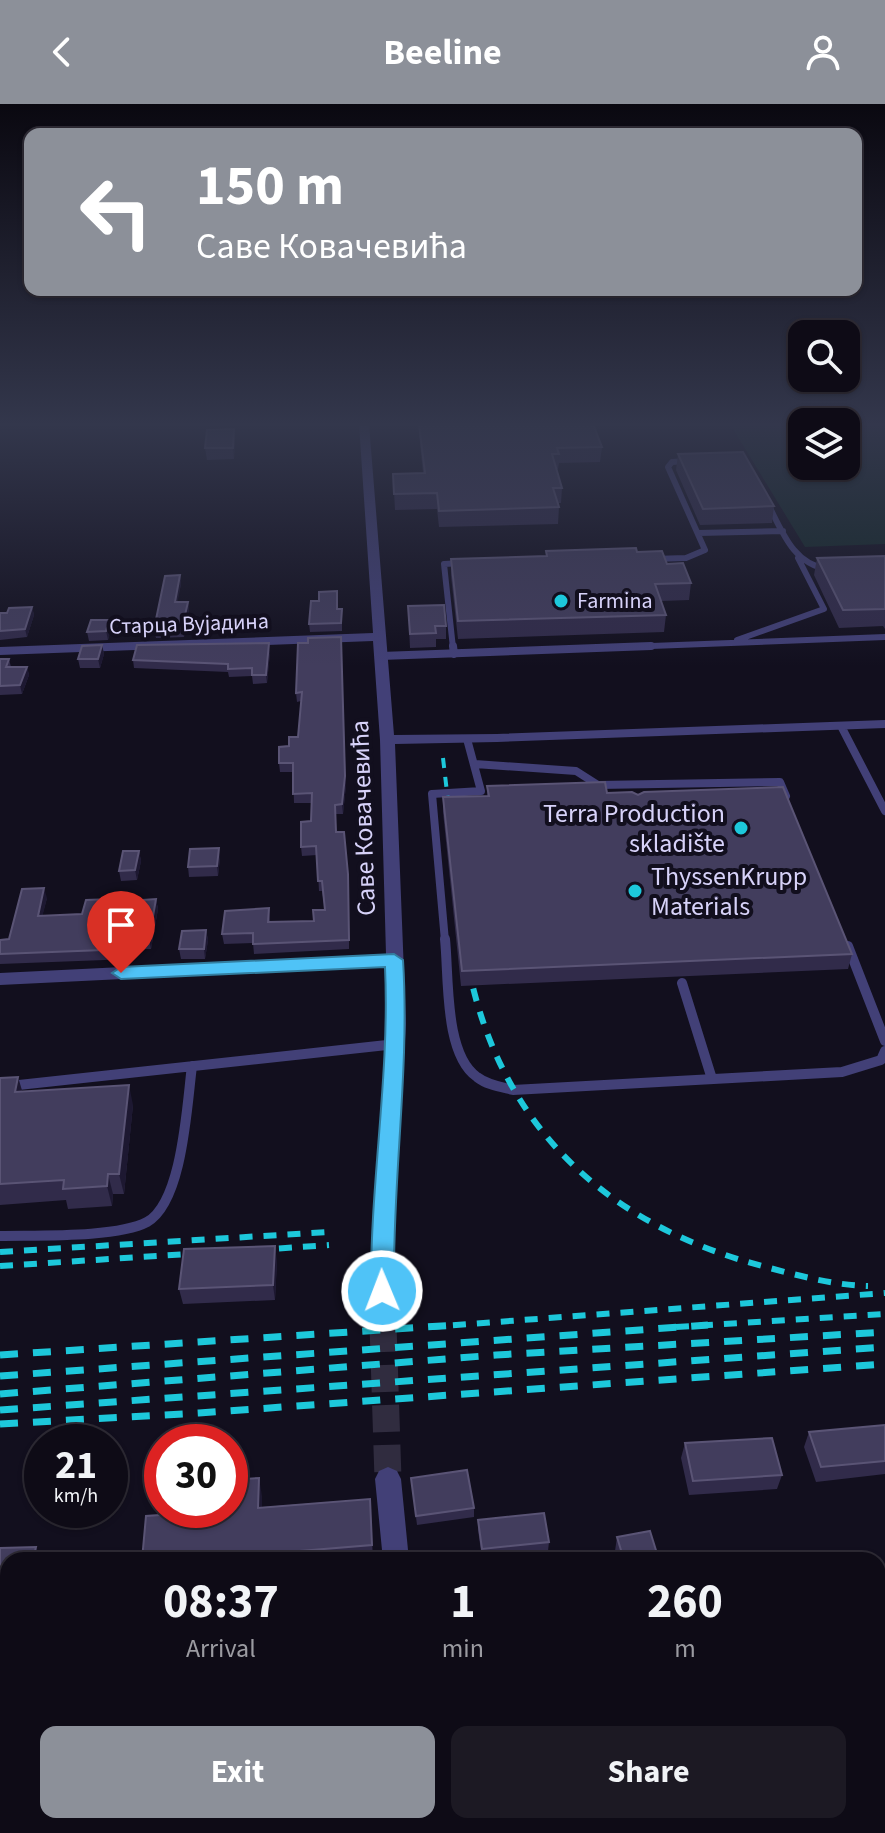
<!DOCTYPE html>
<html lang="en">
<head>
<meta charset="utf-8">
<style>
  :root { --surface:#0e0b16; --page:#1c1923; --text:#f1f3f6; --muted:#9b9ba1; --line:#2e2b35; --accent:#8c9099 }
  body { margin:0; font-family:"Source Sans 3",sans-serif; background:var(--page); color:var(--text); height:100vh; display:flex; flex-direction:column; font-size:30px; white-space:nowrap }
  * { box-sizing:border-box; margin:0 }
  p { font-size:26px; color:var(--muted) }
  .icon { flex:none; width:44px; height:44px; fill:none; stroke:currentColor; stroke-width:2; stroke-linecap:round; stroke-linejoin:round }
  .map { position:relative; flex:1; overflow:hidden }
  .drawer { position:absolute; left:0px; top:1448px; width:886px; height:282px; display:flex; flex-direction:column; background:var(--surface); border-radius:24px 24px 0 0; box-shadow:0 2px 6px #0004,0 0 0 2px var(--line) }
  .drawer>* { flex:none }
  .guide { position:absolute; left:24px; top:24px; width:838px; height:168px; border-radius:16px; box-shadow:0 2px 6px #0004,0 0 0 2px var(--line); background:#8c9099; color:#fff; overflow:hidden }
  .fabs { position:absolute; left:788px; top:216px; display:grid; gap:16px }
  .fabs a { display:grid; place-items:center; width:72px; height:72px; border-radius:16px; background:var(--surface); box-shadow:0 2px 6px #0004,0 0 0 2px var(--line); font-size:40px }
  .speed { position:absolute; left:24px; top:1320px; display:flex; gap:16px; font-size:40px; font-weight:700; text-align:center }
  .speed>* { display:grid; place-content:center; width:104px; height:104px; border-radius:50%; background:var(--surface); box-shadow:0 2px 6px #0004,0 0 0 2px var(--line); line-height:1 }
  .speed small { font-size:20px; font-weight:400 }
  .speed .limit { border:12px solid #d22; background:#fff; color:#111 }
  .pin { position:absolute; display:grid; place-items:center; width:68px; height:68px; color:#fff; margin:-82px -34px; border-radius:50% 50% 50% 0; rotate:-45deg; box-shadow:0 0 8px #0007 }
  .pin .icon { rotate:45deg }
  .me { position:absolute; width:88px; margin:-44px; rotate:359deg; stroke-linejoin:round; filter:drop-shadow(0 0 6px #0008) }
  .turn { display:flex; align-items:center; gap:28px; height:168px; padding:0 40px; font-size:36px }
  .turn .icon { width:104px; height:104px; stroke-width:2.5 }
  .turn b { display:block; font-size:56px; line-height:68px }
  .eta { display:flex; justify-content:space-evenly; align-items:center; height:136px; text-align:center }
  .eta b { font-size:48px; font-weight:700; line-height:56px }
  .primary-button { display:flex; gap:16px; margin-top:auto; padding:16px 40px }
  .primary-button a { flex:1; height:92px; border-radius:16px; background:var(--accent); color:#fff; font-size:32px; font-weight:700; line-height:92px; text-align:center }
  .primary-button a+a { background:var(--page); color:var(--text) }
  header { display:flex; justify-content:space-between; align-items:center; height:104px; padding:0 40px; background:var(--accent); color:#fff; font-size:36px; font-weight:700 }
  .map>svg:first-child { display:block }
  .green { fill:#132827 }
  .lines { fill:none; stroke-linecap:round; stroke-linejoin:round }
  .minor-tunnel-far1 { stroke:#302c3f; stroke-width:20; stroke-dasharray:20 10; stroke-linecap:butt }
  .minor-tunnel { stroke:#302c3f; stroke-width:27; stroke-dasharray:27 13; stroke-linecap:butt }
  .service-far2 { stroke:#424077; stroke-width:6 }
  .service-far1 { stroke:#424077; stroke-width:8 }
  .service { stroke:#424077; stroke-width:10 }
  .minor { fill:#424077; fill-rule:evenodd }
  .tertiary { fill:#424077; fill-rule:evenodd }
  .rail-far2 { stroke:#1dc8db; stroke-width:4; stroke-dasharray:10 9; stroke-linecap:butt }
  .rail-far1 { stroke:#1dc8db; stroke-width:6; stroke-dasharray:13 11; stroke-linecap:butt }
  .rail { stroke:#1dc8db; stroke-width:7; stroke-dasharray:18 15; stroke-linecap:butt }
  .wall { fill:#312b4a }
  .shaded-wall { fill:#1d1831 }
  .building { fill:#423d5d; stroke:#5a5475; stroke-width:2 }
  .route { fill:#4fc3f7; stroke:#337fa1; stroke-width:2 }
  .poi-dot { fill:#1dc8db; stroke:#120f1e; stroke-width:3 }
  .labels { text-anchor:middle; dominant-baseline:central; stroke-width:8; stroke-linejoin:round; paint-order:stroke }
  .far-poi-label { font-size:22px; fill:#d7d2f9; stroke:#120f1e; text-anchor:start }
  .far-street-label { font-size:22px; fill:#d7d2f9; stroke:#120f1e }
  .poi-label { font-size:26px; fill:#d7d2f9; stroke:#120f1e; text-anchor:end }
  .street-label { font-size:26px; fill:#d7d2f9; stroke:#120f1e }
</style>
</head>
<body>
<header><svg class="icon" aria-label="back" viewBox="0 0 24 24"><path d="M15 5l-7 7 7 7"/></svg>Beeline<svg class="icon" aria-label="person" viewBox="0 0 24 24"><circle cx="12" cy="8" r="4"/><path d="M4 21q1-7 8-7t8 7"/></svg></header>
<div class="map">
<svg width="885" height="1729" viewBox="0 0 885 1729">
  <rect width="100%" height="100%" fill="#120f1e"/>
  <path class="green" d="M730 320H802V362H846V320H885V440L805 443Z"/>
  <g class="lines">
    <path class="minor-tunnel-far1" d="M382 1187 383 1223"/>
    <path class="minor-tunnel" d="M383 1221 388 1375"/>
    <path class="service-far2" d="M768 400C782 427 793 460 827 465
      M698 429 783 427
      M653 455 686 454 705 446 668 363 672 358 686 357
      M737 536 824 505 798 454
      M453 544 444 460 462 459
      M598 544 885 533"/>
    <path class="service-far1" d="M453 542 454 550
      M381 552 651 542
      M841 622 885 707
      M497 634 885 620
      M475 660 576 667 598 681 780 678 786 692
      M445 837 432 690 481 687 467 635"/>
    <path class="service" d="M445 835C449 873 444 950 477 973 487 981 501 983 513 986L842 968 881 956 885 947
      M848 842 885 937
      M682 879 712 975
      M0 983 396 940
      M0 1132C36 1131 117 1134 147 1118 183 1098 187 999 192 962"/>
    <path class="minor" d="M359 320H369L394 631 497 630 504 634 497 638 395 640 406 920 393 1128V1187L390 1194 382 1197 374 1194 371 1187C371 1078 389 971 386 862L0 881V869L386 850 380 636 373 537 0 551V543L373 529Z
      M388 1363 397 1367 401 1375 409 1456H383L375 1375 379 1367Z
      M885 1510V1538L878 1539V1511Z
      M840 1722H870L873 1729H843Z"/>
    <path class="tertiary" d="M0 1545H8V1577H0Z
      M418 1722H452L453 1729H419Z"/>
    <path class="rail-far2" d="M443 654 450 714"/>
    <path class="rail-far1" d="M468 861C500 1024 609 1123 766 1163 800 1172 833 1181 868 1182
      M255 1146 329 1141
      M0 1148 328 1128
      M0 1162 204 1149
      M429 1223 885 1189
      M676 1223 885 1210"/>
    <path class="rail" d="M0 1251 456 1221
      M0 1272 708 1221
      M0 1290 496 1251 885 1228
      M0 1306 885 1243
      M0 1320 199 1309 885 1260"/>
  </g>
  <path class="wall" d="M418 320H593L602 343 600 358 559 359 558 365H556L562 384 561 399H558L559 403 558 420 439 423 437 405 395 406 393 370 423 369Z
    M235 337 234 355 207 356 205 344Z
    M678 350 774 402 772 419 700 421 676 366Z
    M546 447 637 448 667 460 691 479 689 496 661 497 666 511 664 528 458 535 451 472V455L546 452Z
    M885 452V525L883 522 839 524 814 471 817 454Z
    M180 471 181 480 177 498H188L189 507 184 533 156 534 154 525Z
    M319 497 337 505 342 513V527L310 528 309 520Z
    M408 502 446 522V535H436V543L410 544Z
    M32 503 34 511 27 533 0 536V509H7Z
    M109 516 111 524 108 536 89 537 87 528Z
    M298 539 346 681 343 710H336V728L349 779V845L254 850 253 839 224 840 222 830 269 804 270 818 314 817 325 806 322 787H319L317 751 302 752 301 743 311 717 312 699H294L293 668H280L279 659 289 642 298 633 301 597 297 598 296 589Z
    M102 541 104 550 100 564H80L78 555Z
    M270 548 267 579 253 580 252 572 229 573 228 568 134 564 133 556Z
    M0 555H9L11 563H27L29 571 22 590 0 591Z
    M487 682 607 689 852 850 848 865 461 882 443 708V693L487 692Z
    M139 747 141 757 137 776 121 777 119 767Z
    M220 754 218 772 189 773 188 763Z
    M47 794 42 812 82 810 114 805 109 828 134 838 131 855 0 860V836L9 835Z
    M156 795 158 805 151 845H138L136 835Z
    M206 826 208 836 205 855H181L179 845Z
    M0 974 22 988 133 1001 124 1090H113L112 1102 68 1105 66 1096 0 1101Z
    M277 1157 275 1196 183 1200 179 1185Z
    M885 1321V1370L816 1378 804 1343 809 1328Z
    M685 1339 782 1371 777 1385 689 1391 681 1354Z
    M411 1374 474 1404V1413L417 1421Z
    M262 1392V1403L370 1395 373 1456H142L203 1408Z
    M478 1416 549 1438 548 1447 482 1454 478 1426Z
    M617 1433 659 1456H618L615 1447Z
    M0 1444 40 1452 39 1456H8V1506L0 1507Z
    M878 1525 885 1530V1583L878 1584Z
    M885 1702V1729H875L873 1722H878Z
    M705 1722H755L756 1729H707Z
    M804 1722H833L829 1729H807Z"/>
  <path class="shaded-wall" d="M234 325 235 337 234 355 233 344Z
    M180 471 181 480 176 507 175 498Z
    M188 498 189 507 184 533 182 524Z
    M32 503 34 511 27 533 25 525Z
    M109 516 111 524 108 536 106 527Z
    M341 533 346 681 343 710 342 700Z
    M269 539 270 548 267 579 266 571Z
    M102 541 104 550 100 564 98 555Z
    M27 563 29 571 22 590 20 581Z
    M219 744 220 754 218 772 217 762Z
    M139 747 141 757 137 776 135 766Z
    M44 784 47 794 40 822 38 812Z
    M112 795 114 805 107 839 105 829Z
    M156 795 158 805 151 845 149 835Z
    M206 826 208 836 205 855 204 845Z
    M132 828 134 838 131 855 129 845Z
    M18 973 24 993 15 988Z
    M129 981 133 1001 124 1090 119 1070Z
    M108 1070 113 1090 112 1102 107 1082Z
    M275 1142 277 1157 275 1196 273 1181Z
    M259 1374 262 1392V1421L258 1404Z
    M36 1443 40 1452 39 1456H33Z
    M150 1722H158L157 1729H149Z"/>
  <path class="building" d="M419 320H593L602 343 557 344 559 350H552L562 384H553L559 403 439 407 437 389 394 390 393 370 425 369Z
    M234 325 233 344H205L207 326Z
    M743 348 774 402 703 405 678 350Z
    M636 444 637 448 662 447 667 460 683 459 691 479 655 480 666 511 458 517 451 455 547 452 546 447Z
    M885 452V505L843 506 817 454Z
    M180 471 175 498H188L182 524 154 525 165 472Z
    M337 487V505H342L341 519 309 520 311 497H319V488Z
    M444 501 446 522H435L436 529 410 530 408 502Z
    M32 503 25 525 0 527V509H7L9 504Z
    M91 516H109L106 527 87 528Z
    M341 533 345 672 342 700 335 701 336 728H344L348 770 349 836 253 840V829L222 830 225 807 269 804 268 818 314 817 313 806H325L322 777H318L316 742 301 743V718L311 717 312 689 293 690V659H279V643L289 642V633H298L302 588 296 589 298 539H308V534Z
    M269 539 266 571H252V564L228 565V560L133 556 137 541Z
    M102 541 98 555H78L82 542Z
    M0 555H9L6 563H27L20 581 0 582Z
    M605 678 607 689 632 688 638 691 644 688 783 683 852 850 462 867 443 693 489 692 487 682Z
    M219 744 217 762 188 763 190 745Z
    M123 747H139L135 766 119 767Z
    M44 784 38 812 82 810 86 796 112 795 105 829 132 828 129 845 0 850V836L9 835 22 785Z
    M156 795 149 835H136L143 796Z
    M206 826 204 845H179L182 827Z
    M18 973 15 988 129 981 119 1070H108L107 1082 63 1085 64 1076 0 1080V974Z
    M275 1142 273 1181 179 1185 184 1145Z
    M885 1321V1357L821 1363 809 1328Z
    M772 1334 782 1371 693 1377 685 1339Z
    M467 1366 474 1404 416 1412 411 1374Z
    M259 1374 258 1404 370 1395 372 1441 191 1456H142L146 1412 203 1408V1406H230V1376Z
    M544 1409 549 1438 482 1445 478 1416Z
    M650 1427 659 1456H624L617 1433Z
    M36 1443 33 1456H8V1497L0 1498V1444Z
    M878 1525H881L885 1530V1572L878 1573Z
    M8 1594V1722H150L149 1729H0V1595Z
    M885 1702V1726L878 1727 877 1722H878V1703Z
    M457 1722H520L521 1729H458Z
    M712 1722H755L756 1729H714Z
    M197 1728V1729H165Z"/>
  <linearGradient id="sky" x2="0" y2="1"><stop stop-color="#0a0810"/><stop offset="0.57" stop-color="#33374c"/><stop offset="1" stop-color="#33374c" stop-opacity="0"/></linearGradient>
  <rect width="885" height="562" fill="url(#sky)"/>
  <path class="route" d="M394 850 403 856C410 967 392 1076 394 1187L390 1194 382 1196 374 1194 371 1187C370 1078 390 971 385 863L121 875 112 869 121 863Z"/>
  <g class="poi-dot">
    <circle cx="561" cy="497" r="8"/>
    <circle cx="741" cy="724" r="8"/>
    <circle cx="635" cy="787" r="8"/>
  </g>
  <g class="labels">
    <g class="far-poi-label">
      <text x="577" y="497">Farmina</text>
    </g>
    <g class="far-street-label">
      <text transform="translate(189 520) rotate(-2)">Старца Вујадина</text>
    </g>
    <g class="poi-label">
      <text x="725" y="709">Terra Production<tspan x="725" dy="30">skladište</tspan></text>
      <text x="651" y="772" text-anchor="start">ThyssenKrupp<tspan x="651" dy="30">Materials</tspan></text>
    </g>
    <g class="street-label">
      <text transform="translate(363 714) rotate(-92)">Саве Ковачевића</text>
    </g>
  </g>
</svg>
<div class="fabs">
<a><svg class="icon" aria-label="search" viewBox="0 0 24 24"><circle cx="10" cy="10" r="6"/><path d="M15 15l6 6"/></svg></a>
<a><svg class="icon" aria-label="layers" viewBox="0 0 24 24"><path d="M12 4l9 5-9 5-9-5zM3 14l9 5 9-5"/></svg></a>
</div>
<div class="speed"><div>21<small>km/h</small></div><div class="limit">30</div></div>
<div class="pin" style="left:121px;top:869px;background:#d93025"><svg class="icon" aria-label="arrive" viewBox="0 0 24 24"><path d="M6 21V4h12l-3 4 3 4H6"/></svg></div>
<svg class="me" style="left:382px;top:1187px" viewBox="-20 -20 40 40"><circle r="17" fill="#4fc3f7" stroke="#fff" stroke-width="3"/><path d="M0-11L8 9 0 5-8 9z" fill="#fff"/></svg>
<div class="guide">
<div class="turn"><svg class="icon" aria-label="left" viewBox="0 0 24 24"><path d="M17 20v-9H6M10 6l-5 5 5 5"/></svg><div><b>150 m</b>Саве Ковачевића</div></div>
</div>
<section class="drawer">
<div class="eta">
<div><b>08:37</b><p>Arrival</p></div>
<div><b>1</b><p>min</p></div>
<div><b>260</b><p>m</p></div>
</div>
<div class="primary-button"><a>Exit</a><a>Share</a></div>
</section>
</div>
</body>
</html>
